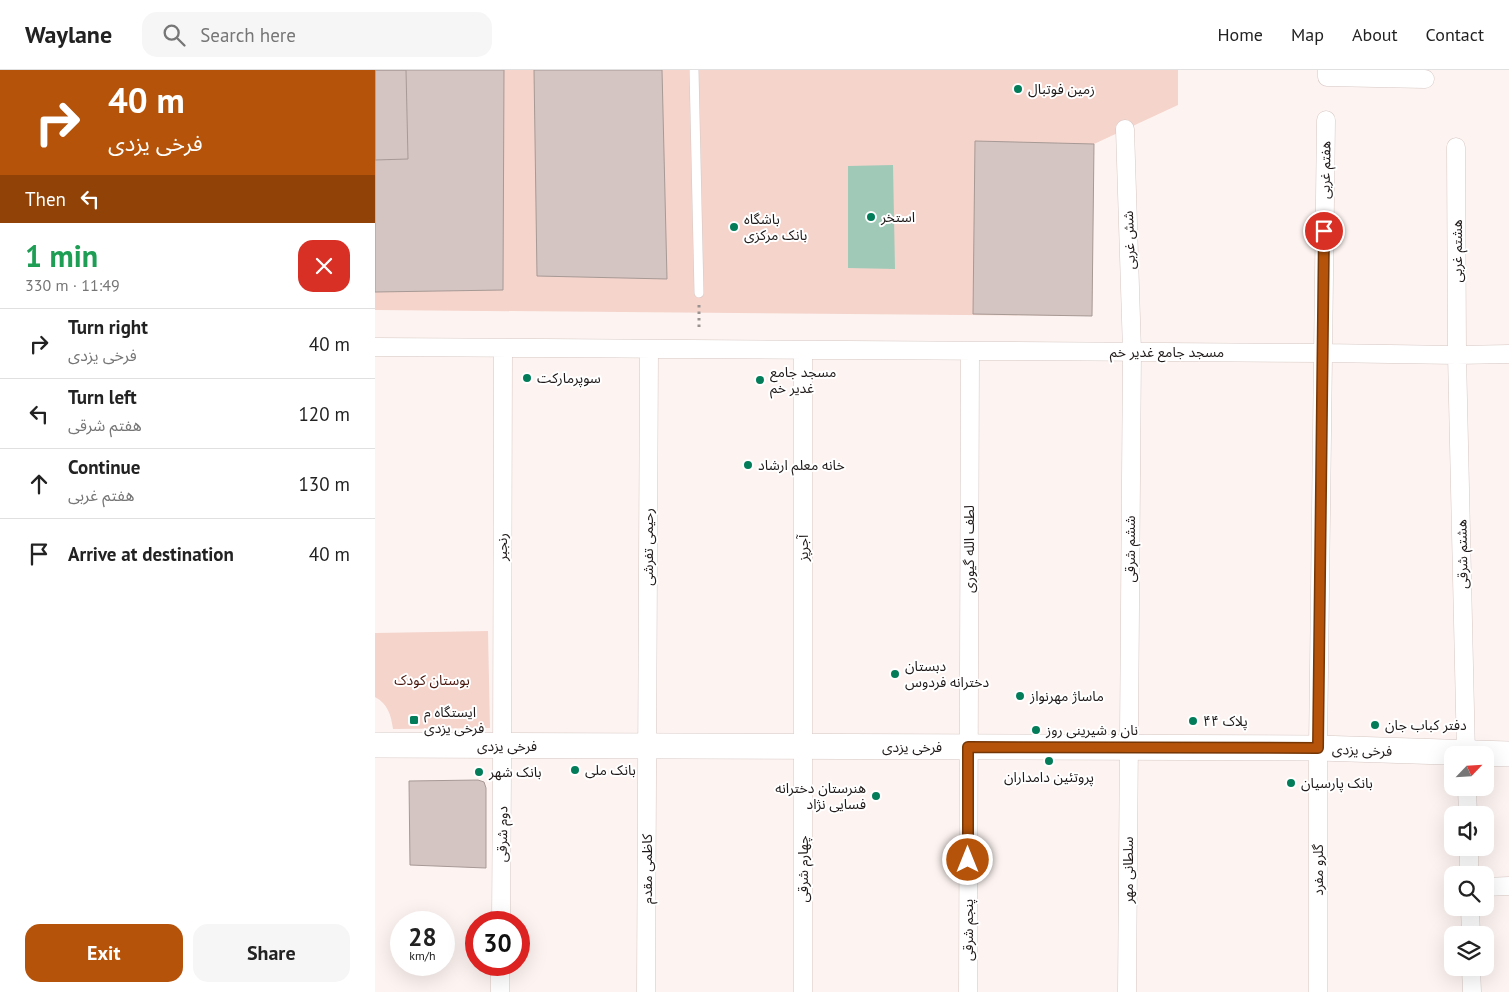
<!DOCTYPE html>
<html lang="en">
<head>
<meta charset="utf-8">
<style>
  :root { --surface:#fff; --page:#f6f6f6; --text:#222; --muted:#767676; --line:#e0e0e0; --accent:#b45309 }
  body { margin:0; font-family:"PT Sans","Noto Sans Arabic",sans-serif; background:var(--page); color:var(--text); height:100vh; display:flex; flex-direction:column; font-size:19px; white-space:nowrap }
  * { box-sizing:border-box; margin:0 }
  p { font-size:16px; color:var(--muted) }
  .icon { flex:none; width:28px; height:28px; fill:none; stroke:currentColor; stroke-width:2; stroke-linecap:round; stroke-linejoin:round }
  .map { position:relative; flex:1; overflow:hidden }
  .sheet { display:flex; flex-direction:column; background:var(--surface); width:375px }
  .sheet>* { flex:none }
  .banner { background:#b45309; color:#fff; overflow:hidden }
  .needle { width:32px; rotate:65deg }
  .fabs { position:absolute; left:1069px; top:676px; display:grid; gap:10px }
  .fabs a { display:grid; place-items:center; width:50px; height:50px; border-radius:10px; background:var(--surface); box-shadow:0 5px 20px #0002; font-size:25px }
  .speed { position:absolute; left:15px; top:841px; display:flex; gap:10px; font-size:25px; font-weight:700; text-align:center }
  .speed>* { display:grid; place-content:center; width:65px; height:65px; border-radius:50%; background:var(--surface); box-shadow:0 5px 20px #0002; line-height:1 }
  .speed small { font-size:12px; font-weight:400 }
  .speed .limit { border:8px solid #d22; background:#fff; color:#111 }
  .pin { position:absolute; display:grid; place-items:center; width:42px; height:42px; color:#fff; margin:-21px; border:2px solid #fff; border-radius:50%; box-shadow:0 1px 5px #0007 }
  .me { position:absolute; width:55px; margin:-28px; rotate:0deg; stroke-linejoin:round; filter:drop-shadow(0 0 4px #0008) }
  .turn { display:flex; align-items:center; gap:18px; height:105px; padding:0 25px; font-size:22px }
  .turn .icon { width:65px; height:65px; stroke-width:2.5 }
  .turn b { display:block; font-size:35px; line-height:42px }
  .then { display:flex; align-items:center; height:48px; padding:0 25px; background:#0003; gap:10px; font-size:19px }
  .round { display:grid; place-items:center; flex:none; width:52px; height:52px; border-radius:15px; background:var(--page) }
  .headline { display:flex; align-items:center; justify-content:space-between; height:85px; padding:0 25px }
  h1 { font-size:30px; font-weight:700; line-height:38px; color:#1e9e55 }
  .primary-button { display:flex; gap:10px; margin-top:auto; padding:10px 25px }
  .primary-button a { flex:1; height:58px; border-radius:15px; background:var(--accent); color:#fff; font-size:20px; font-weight:700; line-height:58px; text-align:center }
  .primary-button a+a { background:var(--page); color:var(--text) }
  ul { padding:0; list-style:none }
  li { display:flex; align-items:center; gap:15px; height:70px; padding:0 25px; border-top:1px solid var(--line) }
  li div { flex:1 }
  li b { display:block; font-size:19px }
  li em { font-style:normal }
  header { display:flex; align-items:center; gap:30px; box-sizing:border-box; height:70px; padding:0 25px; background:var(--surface); border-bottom:1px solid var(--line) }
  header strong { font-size:24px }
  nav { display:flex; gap:28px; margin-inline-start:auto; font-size:18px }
  .search { width:350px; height:45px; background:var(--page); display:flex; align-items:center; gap:12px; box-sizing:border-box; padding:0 18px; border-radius:15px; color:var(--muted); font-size:19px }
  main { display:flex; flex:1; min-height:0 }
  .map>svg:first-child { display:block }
  .green { fill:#f5d4cc }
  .water { fill:#a1c9b7 }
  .building { fill:#d4c5c2; stroke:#a79995 }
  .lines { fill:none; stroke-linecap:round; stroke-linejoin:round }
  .lane-casing { stroke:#d6c7c3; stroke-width:10 }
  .street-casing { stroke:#d6c7c3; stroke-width:19 }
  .secondary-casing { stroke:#d6c7c3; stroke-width:26 }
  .path { stroke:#99928f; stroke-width:3; stroke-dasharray:2.5 4; stroke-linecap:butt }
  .lane { stroke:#fff; stroke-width:9 }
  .street { stroke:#fff; stroke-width:18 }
  .secondary { stroke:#fff; stroke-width:25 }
  .route-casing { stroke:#753606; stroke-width:12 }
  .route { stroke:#b45309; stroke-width:9 }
  .poi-dot { fill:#027c59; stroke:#fff; stroke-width:2 }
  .labels { text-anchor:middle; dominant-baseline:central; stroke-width:4; stroke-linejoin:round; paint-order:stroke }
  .poi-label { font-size:14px; fill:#1e1918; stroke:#fff; text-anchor:start }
  .street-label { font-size:14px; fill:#1e1918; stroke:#fff }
  .park-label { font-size:14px; fill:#49160c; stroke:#fff }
</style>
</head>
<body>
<header>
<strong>Waylane</strong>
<div class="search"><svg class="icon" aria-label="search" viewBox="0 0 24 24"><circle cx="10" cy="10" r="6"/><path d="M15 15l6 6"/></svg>Search here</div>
<nav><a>Home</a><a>Map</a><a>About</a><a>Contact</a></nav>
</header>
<main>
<section class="sheet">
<div class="banner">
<div class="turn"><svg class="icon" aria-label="right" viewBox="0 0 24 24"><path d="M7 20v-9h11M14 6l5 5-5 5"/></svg><div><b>40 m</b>فرخی یزدی</div></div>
<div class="then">Then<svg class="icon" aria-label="left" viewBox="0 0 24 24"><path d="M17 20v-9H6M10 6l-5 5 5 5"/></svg></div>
</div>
<div class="headline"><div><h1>1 min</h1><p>330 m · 11:49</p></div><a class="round" style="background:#d93025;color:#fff"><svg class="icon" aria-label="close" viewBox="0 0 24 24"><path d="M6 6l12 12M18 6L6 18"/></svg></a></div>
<ul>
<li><svg class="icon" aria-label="right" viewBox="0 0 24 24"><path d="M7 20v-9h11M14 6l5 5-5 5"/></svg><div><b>Turn right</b><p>فرخی یزدی</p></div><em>40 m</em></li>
<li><svg class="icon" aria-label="left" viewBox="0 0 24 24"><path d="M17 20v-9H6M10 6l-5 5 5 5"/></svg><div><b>Turn left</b><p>هفتم شرقی</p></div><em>120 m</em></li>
<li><svg class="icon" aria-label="ahead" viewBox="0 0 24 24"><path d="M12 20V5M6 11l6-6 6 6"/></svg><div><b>Continue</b><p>هفتم غربی</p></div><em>130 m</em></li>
<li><svg class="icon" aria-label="arrive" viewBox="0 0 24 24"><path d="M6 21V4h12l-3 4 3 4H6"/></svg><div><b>Arrive at destination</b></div><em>40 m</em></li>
</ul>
<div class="primary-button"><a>Exit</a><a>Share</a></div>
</section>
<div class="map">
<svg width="1134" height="922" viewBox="0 0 1134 922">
  <rect width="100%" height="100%" fill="#fdf4f1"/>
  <path class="green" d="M0 0H803V35L719 74 717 246 0 240Z
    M113 561 115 658 18 659C16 645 13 634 0 627V563Z"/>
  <path class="water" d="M518 95 520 199 473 198V96Z"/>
  <path class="building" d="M0 0H129L128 220 0 222Z
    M0 0H31L33 89 0 90Z
    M159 0H287L292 209 162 206Z
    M600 71 719 74 717 246 598 244Z
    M103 710 109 712 111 718V798L35 795 34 711Z"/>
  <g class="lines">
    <defs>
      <path id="lane" d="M319 0 324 223"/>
      <path id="street" d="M952 0V7L1050 9
        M750 59 757 281 752 922
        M1081 77 1082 285 1091 685
        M0 277 947 283 1082 285 1134 284
        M1092 718 1093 745
        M1094 778V805
        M1110 817 1134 816
        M1095 838 1096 865
        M126 852 127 703 128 278
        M1096 898 1097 922
        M125 922V895
        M271 922 274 279
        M428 922V280
        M593 922 595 281
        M943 922V678L951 50"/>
      <path id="secondary" d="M0 675 943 678 1134 684"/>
    </defs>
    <use href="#lane" class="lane-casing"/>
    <use href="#street" class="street-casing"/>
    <use href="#secondary" class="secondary-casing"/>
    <path class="path" d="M324 235V261"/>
    <use href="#lane" class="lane"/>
    <use href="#street" class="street"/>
    <use href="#secondary" class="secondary"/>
  </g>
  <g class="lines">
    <defs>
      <path id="route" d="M593 790V677L943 678 949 161"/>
    </defs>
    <use href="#route" class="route-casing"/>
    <use href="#route" class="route"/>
  </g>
  <g class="poi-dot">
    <circle cx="643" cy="19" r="5"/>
    <circle cx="496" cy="147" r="5"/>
    <circle cx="359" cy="157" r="5"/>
    <circle cx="152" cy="308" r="5"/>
    <circle cx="385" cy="310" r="5"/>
    <circle cx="373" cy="395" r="5"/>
    <circle cx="520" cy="604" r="5"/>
    <circle cx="645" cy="626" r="5"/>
    <rect x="34" y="645" width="10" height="10" rx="2.5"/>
    <circle cx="818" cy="651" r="5"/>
    <circle cx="1000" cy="655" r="5"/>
    <circle cx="661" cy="660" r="5"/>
    <circle cx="674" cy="691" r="5"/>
    <circle cx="200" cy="700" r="5"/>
    <circle cx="104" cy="702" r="5"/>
    <circle cx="916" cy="713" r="5"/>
    <circle cx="501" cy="726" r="5"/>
  </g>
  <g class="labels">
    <g class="poi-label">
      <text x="653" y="19">زمین فوتبال</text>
      <text x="506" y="147">استخر</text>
      <text x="369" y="149">باشگاه<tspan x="369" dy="16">بانک مرکزی</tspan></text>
      <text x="395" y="302">مسجد جامع<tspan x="395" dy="16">غدیر خم</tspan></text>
      <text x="162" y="308">سوپرمارکت</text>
      <text x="383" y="395">خانه معلم ارشاد</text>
      <text x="530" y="596">دبستان<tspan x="530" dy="16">دخترانه فردوس</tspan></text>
      <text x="655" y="626">ماساژ مهرنواز</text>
      <text x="49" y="642">ایستگاه م<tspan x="49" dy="16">فرخی یزدی</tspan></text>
      <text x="828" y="651">پلاک ۴۴</text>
      <text x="1010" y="655">دفتر کباب جان</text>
      <text x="671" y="660">نان و شيرينى روز</text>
      <text x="210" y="700">بانک ملی</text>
      <text x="114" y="702">بانک شهر</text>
      <text x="674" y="707" text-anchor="middle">پروتئین دامداران</text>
      <text x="926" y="713">بانک پارسیان</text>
      <text x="491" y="718" text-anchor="end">هنرستان دخترانه<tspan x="491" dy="16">فسایی نژاد</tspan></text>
    </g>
    <g class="street-label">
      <text transform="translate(950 100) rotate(-89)">هفتم غربی</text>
      <text transform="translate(754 170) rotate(-92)">شش غربی</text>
      <text transform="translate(1082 181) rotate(-90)">هشتم غربی</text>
      <text x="792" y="282">مسجد جامع غدیر خم</text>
      <text transform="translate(127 477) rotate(-90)">رنجبر</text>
      <text transform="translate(273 477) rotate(-90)">رحیمی تفرشی</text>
      <text transform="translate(428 478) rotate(-90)">آجرپز</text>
      <text transform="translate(594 479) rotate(-90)">لطف الله گیوری</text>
      <text transform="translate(755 479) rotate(-90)">ششم شرقی</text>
      <text transform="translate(1087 484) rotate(-91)">هشتم شرقی</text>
      <text x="132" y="676">فرخی یزدی</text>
      <text x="537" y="677">فرخی یزدی</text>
      <text transform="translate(987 680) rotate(2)">فرخی یزدی</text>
      <text transform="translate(127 764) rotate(-89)">دوم شرقی</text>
      <text transform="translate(272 799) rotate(-90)">کاظمی مقدم</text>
      <text transform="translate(428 799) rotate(-90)">چهارم شرقی</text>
      <text transform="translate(753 800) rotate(-90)">سلطانی مهر</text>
      <text transform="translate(943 800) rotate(-90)">گلرو مفرد</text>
      <text transform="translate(593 860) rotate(-90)">پنجم شرقی</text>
    </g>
    <g class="park-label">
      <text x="57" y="610">بوستان کودک</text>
    </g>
  </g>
</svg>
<div class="fabs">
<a><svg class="needle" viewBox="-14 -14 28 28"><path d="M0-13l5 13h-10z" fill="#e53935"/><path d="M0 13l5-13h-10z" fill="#767676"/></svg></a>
<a><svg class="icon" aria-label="sound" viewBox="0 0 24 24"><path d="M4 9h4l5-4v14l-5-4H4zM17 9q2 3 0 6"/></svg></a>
<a><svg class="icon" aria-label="search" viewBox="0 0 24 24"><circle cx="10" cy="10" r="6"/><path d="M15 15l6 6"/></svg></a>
<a><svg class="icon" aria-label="layers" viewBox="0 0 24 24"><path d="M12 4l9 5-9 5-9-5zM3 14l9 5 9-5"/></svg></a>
</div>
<div class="speed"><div>28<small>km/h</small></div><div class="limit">30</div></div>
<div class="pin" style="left:949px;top:161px;background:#d93025"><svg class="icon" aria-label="arrive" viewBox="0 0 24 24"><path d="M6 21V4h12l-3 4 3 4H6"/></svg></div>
<svg class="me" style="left:593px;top:790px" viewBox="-20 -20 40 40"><circle r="17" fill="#b45309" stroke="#fff" stroke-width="3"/><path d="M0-11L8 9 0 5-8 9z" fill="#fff"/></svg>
</div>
</main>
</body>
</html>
